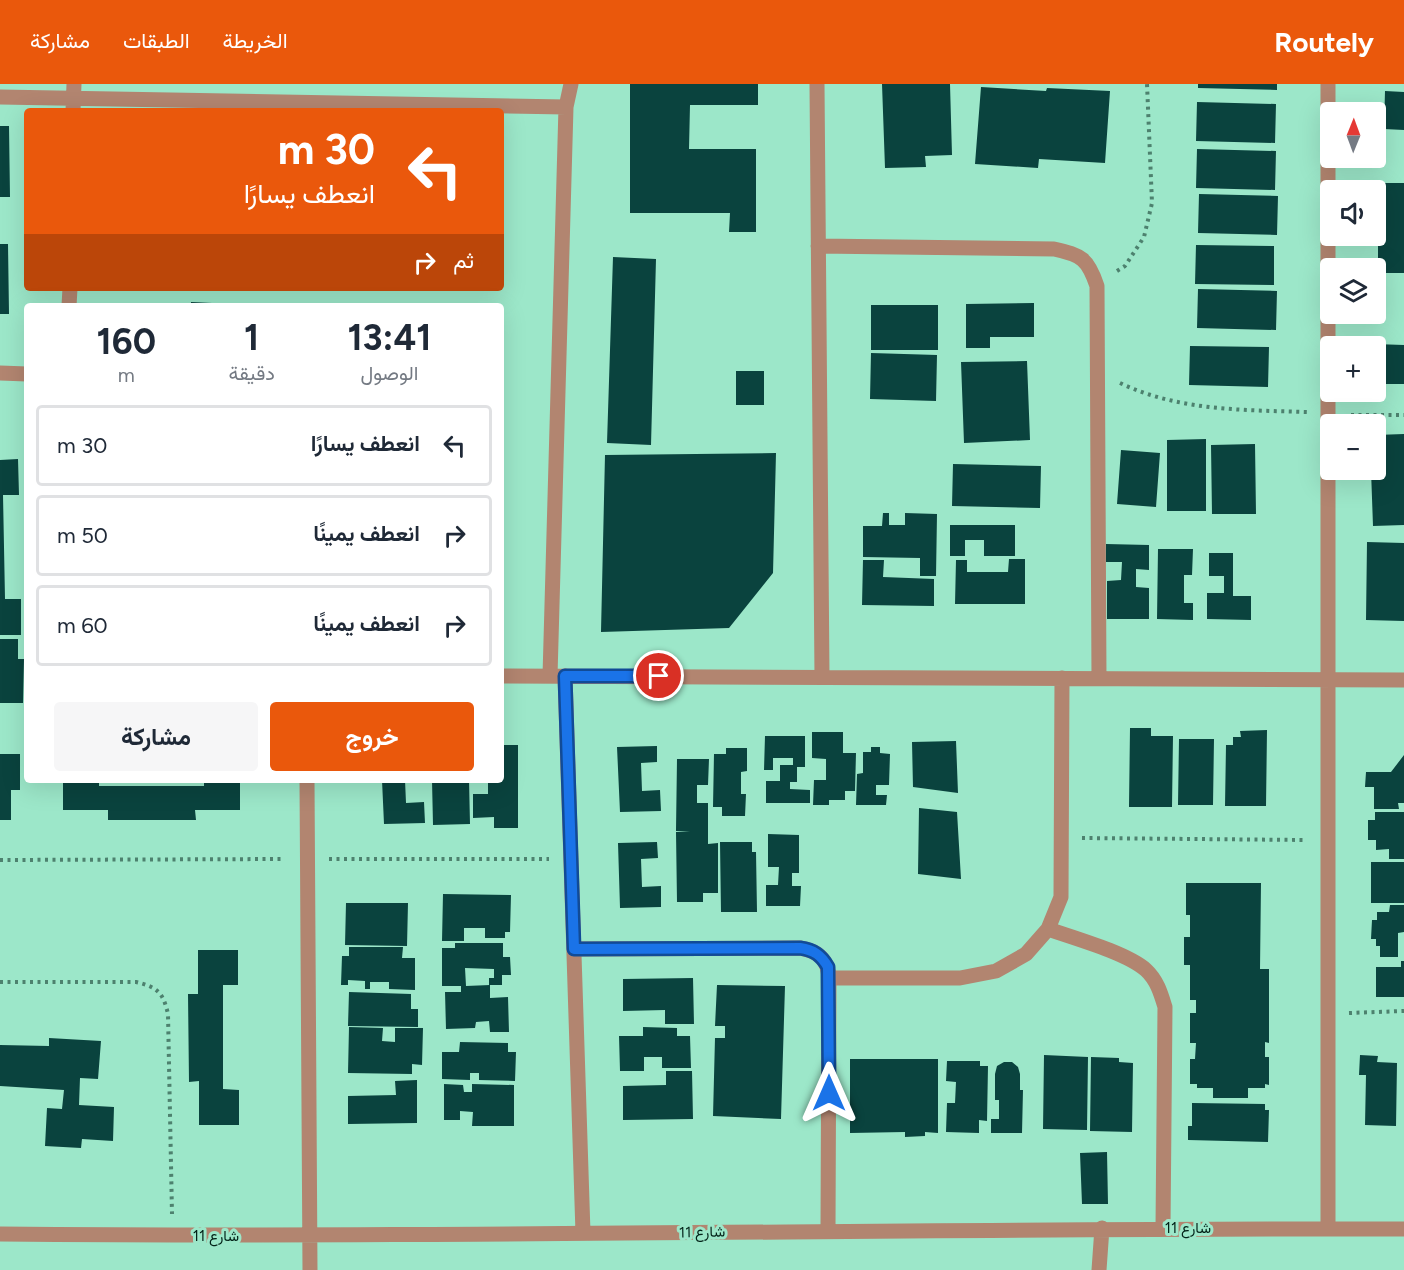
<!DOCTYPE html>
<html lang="ar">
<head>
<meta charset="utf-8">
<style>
  :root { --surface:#fff; --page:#f6f6f7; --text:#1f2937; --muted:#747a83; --line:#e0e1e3; --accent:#ea580c }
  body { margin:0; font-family:Figtree,Vazirmatn,sans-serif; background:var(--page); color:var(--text); direction:rtl; height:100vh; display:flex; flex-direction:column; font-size:22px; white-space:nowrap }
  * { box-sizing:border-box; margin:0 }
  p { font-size:20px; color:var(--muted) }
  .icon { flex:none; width:33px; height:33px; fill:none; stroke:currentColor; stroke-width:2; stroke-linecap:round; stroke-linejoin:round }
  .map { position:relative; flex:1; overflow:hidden; direction:ltr }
  .panel { position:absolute; left:24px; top:219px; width:480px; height:480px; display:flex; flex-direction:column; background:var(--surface); border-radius:6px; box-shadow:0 6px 24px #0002; direction:rtl }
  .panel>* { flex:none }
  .top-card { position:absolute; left:24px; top:24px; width:480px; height:183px; border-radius:6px; box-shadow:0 6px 24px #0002; direction:rtl; background:#ea580c; color:#fff; overflow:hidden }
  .needle { width:39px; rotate:1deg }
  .fabs { position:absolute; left:1320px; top:18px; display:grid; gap:12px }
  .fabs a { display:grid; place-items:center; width:66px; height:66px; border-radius:6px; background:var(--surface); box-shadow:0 6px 24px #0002; font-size:30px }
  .pin { position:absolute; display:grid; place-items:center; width:51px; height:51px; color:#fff; margin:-26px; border:3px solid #fff; border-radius:50%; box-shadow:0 2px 6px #0007 }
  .me { position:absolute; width:66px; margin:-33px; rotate:0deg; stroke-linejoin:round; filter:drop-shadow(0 0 4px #0008) }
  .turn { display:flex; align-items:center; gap:21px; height:126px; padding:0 30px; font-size:27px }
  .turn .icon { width:78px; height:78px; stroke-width:2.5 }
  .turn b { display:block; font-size:42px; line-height:51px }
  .then { display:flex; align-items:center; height:57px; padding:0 30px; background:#0003; gap:12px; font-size:22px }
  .eta { display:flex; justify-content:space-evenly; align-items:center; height:102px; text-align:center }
  .eta b { font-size:36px; font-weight:700; line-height:42px }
  .action { display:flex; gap:12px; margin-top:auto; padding:12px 30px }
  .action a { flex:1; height:69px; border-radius:6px; background:var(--accent); color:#fff; font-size:24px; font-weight:700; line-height:69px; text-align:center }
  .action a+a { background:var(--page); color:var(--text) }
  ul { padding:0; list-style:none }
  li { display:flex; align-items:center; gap:18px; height:81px; margin:0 12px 9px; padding:0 18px; border:3px solid var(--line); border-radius:6px }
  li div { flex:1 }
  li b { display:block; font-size:22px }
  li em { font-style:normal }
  header { display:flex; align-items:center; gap:36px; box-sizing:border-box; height:84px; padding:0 30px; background:var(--accent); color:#fff }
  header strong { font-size:28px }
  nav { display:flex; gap:33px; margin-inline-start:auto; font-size:21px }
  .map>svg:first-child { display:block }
  .building { fill:#0a433e }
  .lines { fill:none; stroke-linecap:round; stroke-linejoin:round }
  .path { stroke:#4d816e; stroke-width:4; stroke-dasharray:3 4.5; stroke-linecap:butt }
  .minor { stroke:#b28570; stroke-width:15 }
  .route-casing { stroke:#114b97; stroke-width:15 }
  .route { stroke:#1a73e8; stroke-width:10 }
  .labels { text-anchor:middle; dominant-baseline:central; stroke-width:6; stroke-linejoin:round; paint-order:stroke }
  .street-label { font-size:15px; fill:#032218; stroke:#9ce7c9 }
</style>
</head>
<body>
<header>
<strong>Routely</strong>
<nav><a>الخريطة</a><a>الطبقات</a><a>مشاركة</a></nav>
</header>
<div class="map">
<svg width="1404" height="1186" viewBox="0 0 1404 1186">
  <rect width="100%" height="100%" fill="#9ce7c9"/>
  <path class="building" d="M630 0H758V21H690L689 65H756V148H729L730 129H630Z
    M882 0H950L952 71 925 72 926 83 885 84Z
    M1198 0H1277V6L1198 4Z
    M981 3 1046 7 1047 4 1110 7 1105 79 1039 75 1038 84 975 80Z
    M1385 7 1404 8V46L1384 45Z
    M1197 18 1276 20 1275 59 1196 57Z
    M0 42H9L10 113H0Z
    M1197 65 1276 67 1275 106 1196 104Z
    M1378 99H1404V189H1378Z
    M1199 110 1278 112 1277 151 1198 149Z
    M0 160H8L9 230H0Z
    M1196 161 1274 162V201L1195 200Z
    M613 173 656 175 651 361 607 359Z
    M1198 205 1277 207 1276 246 1197 244Z
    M191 218 233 220 232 222H191Z
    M1034 219V253H990V264H966V220Z
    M871 221H938V266H871Z
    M1374 260 1404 261V300H1376Z
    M1190 262 1269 263 1268 303 1189 301Z
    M871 269 937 271 936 317 870 315Z
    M1027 277 1030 356 964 359 961 278Z
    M736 287H764V321H736Z
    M1404 350V441L1373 442 1371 386H1376V351Z
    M1206 355V427H1167V356Z
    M1255 360 1256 430H1212L1211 361Z
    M1121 366 1160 369 1156 423 1117 420Z
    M776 369 773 489 729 544 601 548 605 371Z
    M18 375 19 411H3L5 515H21V551H0V376Z
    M953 380 1041 382 1040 424 952 422Z
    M883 429H889V441H905V429L937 430 936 492H920V474L863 473V442H882Z
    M950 441H1015V472H984V456H965V472H950Z
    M1367 458 1404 459V537L1366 536Z
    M1106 460 1149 461V486L1136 485V503L1149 504V535H1107V497L1121 496 1122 478H1106Z
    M1158 465H1193L1192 491H1184V519H1193V536L1157 535Z
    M1209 469H1233V512H1251V536L1207 535V509H1224V492H1209Z
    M1009 475H1025V520H955L956 476H967V488H1008Z
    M863 476H884L883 493 934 495V522L862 521Z
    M0 555H18V575H24L23 619H0Z
    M1130 644H1151V652H1173L1172 723H1129Z
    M1267 646 1266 722H1225L1226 661H1233V653H1241L1240 647Z
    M812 648H843V669H856L855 707H845V716H829V721H813L814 696H826V675L812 674Z
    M765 652H805V683H797V698H790V705L810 706V719H766V697H780V681H793V674H773V686H764Z
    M1179 655H1214L1213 721H1178Z
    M956 657 958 709 913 703 912 658Z
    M501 661H518V744H494V733L473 734V710H488V696H501Z
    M657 662V678L641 679 642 707 660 706 661 727 620 728 617 663Z
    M871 663H880V669L890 670 889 701H876V711H887L886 721H856L857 690 863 689V668H871Z
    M726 664H747V687L741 688V710H746L745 732H722V723H713L714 670H726Z
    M0 670H20V706H11V736H0Z
    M1404 671V719H1398L1399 725H1374V703H1365L1366 688H1391Z
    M677 675H709L708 701H697V719H708V760L718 759V809H703V818H677L676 748H690L676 747Z
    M63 696H99V702H204V696H240V726H195L196 736H108V726H63Z
    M382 696H405L406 719 424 718 425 739 384 740Z
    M432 696H469L470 740 433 741Z
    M919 724 957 728 961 795 918 790Z
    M1375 728H1404V775H1389V765L1376 766V756H1368V736H1375Z
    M768 750 799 751V789H792V802H801L800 822H766V801H778L779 783H768Z
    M657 758 658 774 641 775 642 803 661 802V823L620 824 618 759Z
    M720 758H752V768H756L757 828H721Z
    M1371 778H1404V819H1371Z
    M1186 799H1261L1260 885H1269V959L1265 958V973H1269V1001L1265 1000V1004H1248V1014H1213V1004H1197V1000H1190V975H1195L1196 959H1190V929H1196V916H1190V881H1184V853H1190V831H1186Z
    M443 810 511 811 510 848H505V854H485V844H464V857H442Z
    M346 819H408L407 862 345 861Z
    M1390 821H1404V848L1398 849V873H1380V862H1376V855H1371L1372 836H1377V828H1389Z
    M455 859H503V873H510L511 891H502V901H489V894H494V885L465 884 466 902 490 901V914L508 913 509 948H490L489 937 476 938 475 944 446 945 445 908H461V902H442V864H455Z
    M349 863H403L402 874H415V906L389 905V898H370V905H365V897L348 896V901H341L342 872H349Z
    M198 866H238V901H223V1005L239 1006V1041H199V997L189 998 188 910H198Z
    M1401 877H1404V913H1376V883H1401Z
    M693 894 694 940H665V926L623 927V895Z
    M717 901 785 902 781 1035 713 1032 715 954H725V942H715Z
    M349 908 411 910V925H418V943L348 942Z
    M349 943 383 944 382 957 395 958V944H423L422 981 412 980V990L348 989Z
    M643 943 677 944V952H690L691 984H662V973H644V987H620L619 952H643Z
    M49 954 101 957 98 995 80 994 79 1021 114 1023 113 1057 82 1055 81 1064 45 1062 47 1024 62 1025 64 1006 0 1002V961L49 962Z
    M460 958 508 959V968H516L515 997 479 996V989H470V996L442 995V968H459Z
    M1044 971 1088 973 1087 1046 1043 1045Z
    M1360 971 1378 972 1377 978 1397 979 1396 1042 1365 1041 1366 991H1359Z
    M1091 973 1119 974V978L1133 979 1132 1048 1090 1047Z
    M850 975H938V1049L925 1048V1052L905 1053V1048L850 1049Z
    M947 977H980V982H988L987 1037 979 1036V1049L946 1048 947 1019H955L956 998 946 997Z
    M1004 978H1012L1018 983 1020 990V1006H1023L1022 1049H991V1035H999V1016H995V990L997 982Z
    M666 987H692L693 1035 623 1036V1002L666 1001Z
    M417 996V1039L348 1040V1012L396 1011 395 997Z
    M444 1000 463 1001 464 1008H472V1000L514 1001V1042H472L473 1028 460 1027V1036H444Z
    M1192 1019 1265 1020V1026H1269L1268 1058 1188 1056V1042H1192Z
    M1107 1068 1108 1120H1082L1080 1069Z"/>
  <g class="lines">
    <path class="path" d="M1117 187 1125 182 1144 153 1152 119 1147 0
      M1120 299C1179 327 1243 326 1307 328
      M1351 331H1404
      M1082 754 1306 756
      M329 775H549
      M0 776 285 775
      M0 898H136C157 903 163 908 168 930L172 1130
      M1349 929 1404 927"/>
    <path class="minor" d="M817 0 822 593
      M1328 0V1144
      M0 13 566 23
      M73 27 74 0
      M818 162 1054 165C1082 171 1088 175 1097 202L1099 594
      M69 222 70 204
      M0 289 27 290
      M501 592 1404 596
      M550 592 566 23 571 0
      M565 592 583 1149
      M307 696 310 1186
      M1048 845C1074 854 1127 869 1146 886 1157 896 1161 910 1165 923L1163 1144
      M574 865 800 864C819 867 828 876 829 894L828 1147
      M829 894H960L996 887 1026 870 1048 845 1061 813 1062 594
      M0 1150C468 1154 936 1144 1404 1145
      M1099 1186 1102 1144"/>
  </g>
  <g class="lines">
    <defs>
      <path id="route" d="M659 592H565L574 865 800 864C814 866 821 871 828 883L829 1009"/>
    </defs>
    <use href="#route" class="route-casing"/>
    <use href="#route" class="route"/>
  </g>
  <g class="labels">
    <g class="street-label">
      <text x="1188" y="1144">شارع 11</text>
      <text transform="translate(702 1148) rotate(-1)">شارع 11</text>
      <text x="216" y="1152">شارع 11</text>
    </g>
  </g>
</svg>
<div class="fabs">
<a><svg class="needle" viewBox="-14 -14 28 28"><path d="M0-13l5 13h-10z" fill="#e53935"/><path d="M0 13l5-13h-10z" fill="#747a83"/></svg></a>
<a><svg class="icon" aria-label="sound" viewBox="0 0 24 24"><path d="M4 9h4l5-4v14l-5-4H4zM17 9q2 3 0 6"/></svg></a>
<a><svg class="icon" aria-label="layers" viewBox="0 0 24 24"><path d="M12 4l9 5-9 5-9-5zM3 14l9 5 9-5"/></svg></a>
<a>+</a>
<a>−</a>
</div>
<div class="pin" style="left:659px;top:592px;background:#d93025"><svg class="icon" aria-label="arrive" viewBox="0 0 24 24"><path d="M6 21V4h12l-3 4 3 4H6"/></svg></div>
<svg class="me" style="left:829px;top:1009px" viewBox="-20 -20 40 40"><path d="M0-17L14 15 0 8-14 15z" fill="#1a73e8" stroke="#fff" stroke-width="4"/></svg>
<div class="top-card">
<div class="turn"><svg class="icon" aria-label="left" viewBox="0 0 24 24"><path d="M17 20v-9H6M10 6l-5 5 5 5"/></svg><div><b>30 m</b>انعطف يسارًا</div></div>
<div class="then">ثم<svg class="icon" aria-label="right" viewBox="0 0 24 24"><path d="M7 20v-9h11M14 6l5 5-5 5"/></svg></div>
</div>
<section class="panel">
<div class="eta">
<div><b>13:41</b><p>الوصول</p></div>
<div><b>1</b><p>دقيقة</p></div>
<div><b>160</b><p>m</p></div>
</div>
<ul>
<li><svg class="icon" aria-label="left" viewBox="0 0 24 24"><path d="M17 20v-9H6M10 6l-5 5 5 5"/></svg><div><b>انعطف يسارًا</b></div><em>30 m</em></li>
<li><svg class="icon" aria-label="right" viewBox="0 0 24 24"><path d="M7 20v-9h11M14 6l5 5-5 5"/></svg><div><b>انعطف يمينًا</b></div><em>50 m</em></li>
<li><svg class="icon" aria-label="right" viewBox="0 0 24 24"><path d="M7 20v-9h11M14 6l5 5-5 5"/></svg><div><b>انعطف يمينًا</b></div><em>60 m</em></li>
</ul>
<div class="action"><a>خروج</a><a>مشاركة</a></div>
</section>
</div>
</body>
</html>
